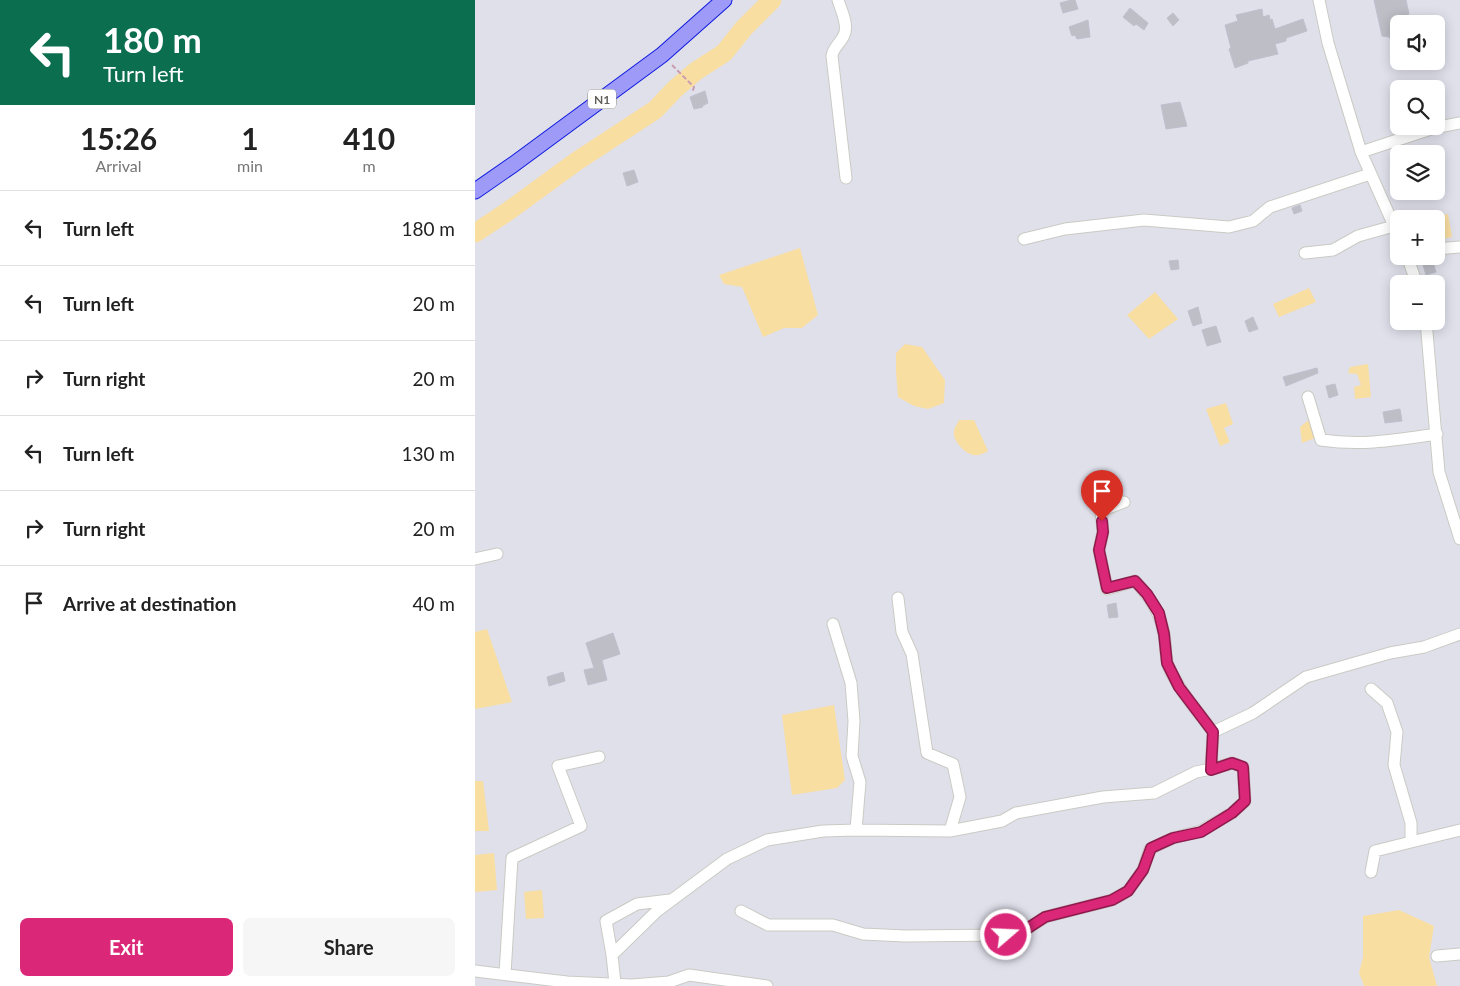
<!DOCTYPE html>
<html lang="en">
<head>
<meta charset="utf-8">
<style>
  :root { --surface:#fff; --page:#f6f6f6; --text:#222; --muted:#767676; --line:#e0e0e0; --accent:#db2777 }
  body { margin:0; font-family:Lato,sans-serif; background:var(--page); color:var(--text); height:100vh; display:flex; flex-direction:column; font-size:19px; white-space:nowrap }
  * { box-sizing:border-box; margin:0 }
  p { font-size:16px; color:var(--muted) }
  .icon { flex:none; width:28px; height:28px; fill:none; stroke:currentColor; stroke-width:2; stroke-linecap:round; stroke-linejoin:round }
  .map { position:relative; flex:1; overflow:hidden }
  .panel { display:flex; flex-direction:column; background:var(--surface); width:475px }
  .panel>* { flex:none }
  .top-card { background:#0b6e4f; color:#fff; overflow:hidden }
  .buttons { position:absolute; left:915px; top:15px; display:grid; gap:10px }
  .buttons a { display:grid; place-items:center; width:55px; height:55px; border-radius:8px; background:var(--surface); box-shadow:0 2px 12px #0003; font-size:25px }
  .pin { position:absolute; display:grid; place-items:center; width:42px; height:42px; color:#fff; margin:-51px -21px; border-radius:50% 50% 50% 0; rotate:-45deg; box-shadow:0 0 5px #0007 }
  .pin .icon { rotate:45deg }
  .me { position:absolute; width:55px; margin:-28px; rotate:71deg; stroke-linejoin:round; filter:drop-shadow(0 0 4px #0008) }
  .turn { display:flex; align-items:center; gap:18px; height:105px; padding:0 20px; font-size:22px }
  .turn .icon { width:65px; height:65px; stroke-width:2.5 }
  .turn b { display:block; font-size:35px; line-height:42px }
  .eta { display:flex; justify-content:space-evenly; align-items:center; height:85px; text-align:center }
  .eta b { font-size:30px; font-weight:700; line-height:35px }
  .action { display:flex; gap:10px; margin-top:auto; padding:10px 20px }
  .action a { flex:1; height:58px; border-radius:8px; background:var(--accent); color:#fff; font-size:20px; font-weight:700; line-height:58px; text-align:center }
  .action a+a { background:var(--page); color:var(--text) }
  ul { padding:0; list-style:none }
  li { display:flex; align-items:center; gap:15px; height:75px; padding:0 20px; border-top:1px solid var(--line) }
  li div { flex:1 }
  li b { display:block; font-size:19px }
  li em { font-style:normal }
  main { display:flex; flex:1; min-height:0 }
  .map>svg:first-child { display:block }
  .water { fill:#f9dea2 }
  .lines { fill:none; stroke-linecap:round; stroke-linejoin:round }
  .river { stroke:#f9dea2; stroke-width:19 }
  .building { fill:#bdbec6; stroke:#bfc0cf }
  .minor-casing { stroke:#cacac4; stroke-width:13 }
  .trunk-casing { stroke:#0e1ade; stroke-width:17 }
  .path { stroke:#ca9cb1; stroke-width:2; stroke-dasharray:5 2.5; stroke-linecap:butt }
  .minor { stroke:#fff; stroke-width:11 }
  .trunk { stroke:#9d9af8; stroke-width:15 }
  .route-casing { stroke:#8e194d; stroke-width:12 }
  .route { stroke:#db2777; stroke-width:9 }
  .labels { text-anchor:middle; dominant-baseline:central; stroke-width:4.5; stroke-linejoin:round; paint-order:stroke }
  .shield { fill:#fff; stroke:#908f8b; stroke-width:1 }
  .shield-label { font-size:12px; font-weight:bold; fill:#605f59 }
</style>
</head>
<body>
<main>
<section class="panel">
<div class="top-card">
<div class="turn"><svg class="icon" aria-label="left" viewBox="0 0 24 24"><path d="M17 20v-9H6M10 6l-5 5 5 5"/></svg><div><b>180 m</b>Turn left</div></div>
</div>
<div class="eta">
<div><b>15:26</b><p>Arrival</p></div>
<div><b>1</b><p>min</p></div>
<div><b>410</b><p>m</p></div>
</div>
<ul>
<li><svg class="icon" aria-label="left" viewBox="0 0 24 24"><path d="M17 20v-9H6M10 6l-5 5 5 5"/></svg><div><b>Turn left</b></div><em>180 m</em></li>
<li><svg class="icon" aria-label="left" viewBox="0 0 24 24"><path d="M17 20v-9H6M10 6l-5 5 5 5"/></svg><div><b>Turn left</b></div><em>20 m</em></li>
<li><svg class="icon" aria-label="right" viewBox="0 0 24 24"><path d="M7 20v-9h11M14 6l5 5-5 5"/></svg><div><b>Turn right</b></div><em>20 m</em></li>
<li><svg class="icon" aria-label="left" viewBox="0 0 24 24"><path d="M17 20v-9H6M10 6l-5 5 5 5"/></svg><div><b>Turn left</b></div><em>130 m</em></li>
<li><svg class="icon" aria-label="right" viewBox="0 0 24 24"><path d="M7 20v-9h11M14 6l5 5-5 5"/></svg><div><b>Turn right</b></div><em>20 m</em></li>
<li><svg class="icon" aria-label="arrive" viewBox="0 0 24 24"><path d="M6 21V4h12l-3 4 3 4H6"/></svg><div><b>Arrive at destination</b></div><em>40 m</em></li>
</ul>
<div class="action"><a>Exit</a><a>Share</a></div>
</section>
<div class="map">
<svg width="985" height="986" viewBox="0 0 985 986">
  <rect width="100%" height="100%" fill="#e0e0eb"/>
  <path class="water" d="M973 214 977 237 961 240V219L952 218Z
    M325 248 343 315 327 328H309L288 337 267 287 249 284 244 275Z
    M834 288 841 302 804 317 798 304Z
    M680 292 703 319 674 339 652 315Z
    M430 344 447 347 470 380 469 403 453 409 439 406 423 397 421 372V353Z
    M893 364 896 397 880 399 879 387 886 385 882 374 873 373 875 367Z
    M751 403 758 424 749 428 755 442 745 446 731 409Z
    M835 419 840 438 827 443 825 427Z
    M484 420H499L513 451C508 454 503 456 498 455 489 453 477 440 479 431 479 428 483 423 484 420Z
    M12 629 37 702 0 709V632Z
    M359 705 370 780 362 788 317 795 307 715Z
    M0 781H8L14 831H0Z
    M19 853 22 890 0 892V855Z
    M67 890 69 918 51 919 49 892Z
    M924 910 959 926 954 957 962 986H889L884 973 888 957V916Z"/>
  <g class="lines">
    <path class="river" d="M0 233 32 212 102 161 180 110 200 89 221 71 249 53 269 28 297 0"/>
  </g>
  <path class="building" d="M596 0H600L603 9 588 13 585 3Z
    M899 0H931L934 14 918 22 924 48 914 37 907 36Z
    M655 8 673 23 669 30 661 24 659 26 648 17Z
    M787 9 788 17 794 15 795 20 797 19 800 29 828 19 832 31 811 38V41L800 44 803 54 773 61V63L760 68 754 49 756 48 750 25 763 21 761 15Z
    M698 13 704 20 698 26 692 18Z
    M613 20 615 37 602 39 600 35 597 36 594 27Z
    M230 91 233 103 227 106 228 107 219 109 215 97Z
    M705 102 712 126 691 129 686 105Z
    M159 170 163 182 152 186 148 173Z
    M825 205 827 211 819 214 817 208Z
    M952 256H956L961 272 951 275 946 258Z
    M703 260 704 269 696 270 694 261Z
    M723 307 727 323 718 326 713 311Z
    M778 317 783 329 774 332 770 321Z
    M741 326 746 342 732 346 727 330Z
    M842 368 843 373 811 386 808 377Z
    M860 384 863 395 854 398 851 386Z
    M925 409 927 421 910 423 908 412Z
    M641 603 643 617 634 618 632 605Z
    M138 633 145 654 127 660 132 680 113 685 109 670 119 668 111 643Z
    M88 672 90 681 74 686 72 677Z"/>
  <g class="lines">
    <defs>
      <path id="minor" d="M363 0C366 10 374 25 369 35 366 43 358 47 357 56L371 178
        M844 0 853 43 886 152 924 237
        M886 152 959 128 985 123
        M549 239 590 229 669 220 754 227 778 221 795 207 895 174
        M961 249 985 247
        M830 253 858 250 883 236 919 226
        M932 256 942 284
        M951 321 964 472 985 539
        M833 397 846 440C888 446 920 440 962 434
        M635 505 649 502 626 511 628 532 624 550 632 589 660 581C675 597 685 612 689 634 691 644 690 656 693 665 703 690 723 711 738 732
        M0 559 22 554
        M423 598 427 632 437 654 452 753 478 764 485 797 475 831
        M358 624 376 683 379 721 377 756 385 782 381 830
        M936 842 985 830
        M896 872 900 851 936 842V823L919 765 922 732 912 703 896 689
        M266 911 293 925H358L388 934 430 936 531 935 550 930 570 917 637 900 653 891 668 870 675 849 698 838 726 831 757 813 770 801 768 767 757 763 736 769
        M137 955 131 921 162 904 195 900
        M962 956 985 954
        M0 971 92 982 157 985 194 982 214 975 292 986
        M30 974 37 858 106 826 83 766 124 757
        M140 983 137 955 182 911 252 859 292 840 348 831 381 830 475 831 527 821 541 813 628 797 679 793 721 772 736 769 738 732 778 713 831 677 915 653 949 647 985 634"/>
      <path id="trunk" d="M0 191 39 164 187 55 249 0"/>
    </defs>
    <use href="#minor" class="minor-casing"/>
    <use href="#trunk" class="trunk-casing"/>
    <path class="path" d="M197 65 219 87 217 93"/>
    <use href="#minor" class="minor"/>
    <use href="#trunk" class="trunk"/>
  </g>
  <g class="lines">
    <defs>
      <path id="route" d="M531 935 550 930 570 917 637 900 653 891 668 870 676 848 698 838 726 832 757 813 770 801 768 767 757 763 736 770 738 732 704 687 692 663 689 634 684 613 672 594 660 581 632 588 624 550 628 532 627 521"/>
    </defs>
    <use href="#route" class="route-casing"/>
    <use href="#route" class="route"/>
  </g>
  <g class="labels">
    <rect class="shield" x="113" y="89.5" width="28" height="19" rx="4"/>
    <g class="shield-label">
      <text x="127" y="99">N1</text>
    </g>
  </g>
</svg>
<div class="buttons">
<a><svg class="icon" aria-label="sound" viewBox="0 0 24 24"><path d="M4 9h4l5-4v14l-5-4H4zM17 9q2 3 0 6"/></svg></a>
<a><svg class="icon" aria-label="search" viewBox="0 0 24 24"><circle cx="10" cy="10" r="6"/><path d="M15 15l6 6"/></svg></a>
<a><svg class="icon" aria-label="layers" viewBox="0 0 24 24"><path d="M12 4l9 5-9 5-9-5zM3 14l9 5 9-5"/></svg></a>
<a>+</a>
<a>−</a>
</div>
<div class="pin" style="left:627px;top:521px;background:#d93025"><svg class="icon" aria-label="arrive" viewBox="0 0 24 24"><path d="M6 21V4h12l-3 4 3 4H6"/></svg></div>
<svg class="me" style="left:531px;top:935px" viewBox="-20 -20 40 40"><circle r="17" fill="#db2777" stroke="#fff" stroke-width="3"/><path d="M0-11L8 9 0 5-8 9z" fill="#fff"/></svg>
</div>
</main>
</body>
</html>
